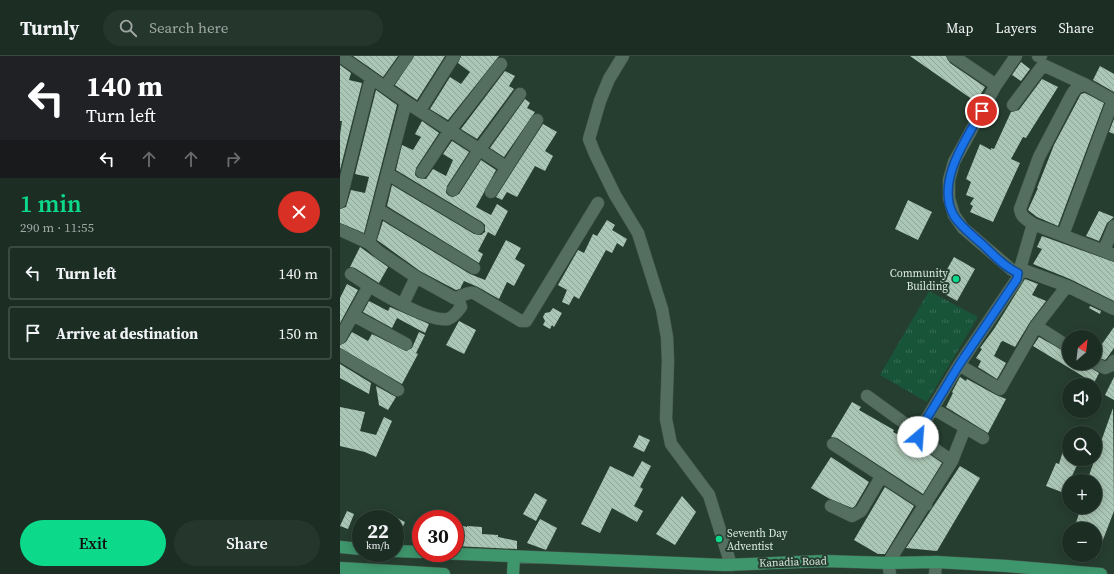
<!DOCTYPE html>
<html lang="en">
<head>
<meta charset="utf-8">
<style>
  :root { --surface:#1c2e24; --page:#25362c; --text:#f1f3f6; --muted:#a0a8a6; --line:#3a4a41; --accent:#0cd98a }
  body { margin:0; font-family:"Source Serif 4",serif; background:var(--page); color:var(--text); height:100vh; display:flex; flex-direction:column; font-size:15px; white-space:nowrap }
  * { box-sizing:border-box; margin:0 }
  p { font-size:13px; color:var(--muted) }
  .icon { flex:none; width:22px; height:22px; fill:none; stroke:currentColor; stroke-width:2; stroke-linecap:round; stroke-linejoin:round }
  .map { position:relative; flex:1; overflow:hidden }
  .sheet { display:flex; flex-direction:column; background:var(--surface); width:340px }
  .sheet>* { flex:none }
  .banner { background:#202124; color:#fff; overflow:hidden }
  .needle { width:26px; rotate:28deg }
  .fabs { position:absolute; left:722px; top:274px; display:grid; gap:8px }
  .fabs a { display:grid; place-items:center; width:40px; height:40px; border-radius:50%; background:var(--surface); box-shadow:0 2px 10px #0003,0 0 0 1px var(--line); font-size:20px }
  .speed { position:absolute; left:12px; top:454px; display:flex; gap:8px; font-size:20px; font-weight:700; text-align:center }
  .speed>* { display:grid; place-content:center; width:52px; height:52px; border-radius:50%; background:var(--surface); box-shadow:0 2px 10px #0003,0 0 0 1px var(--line); line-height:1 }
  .speed small { font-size:10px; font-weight:400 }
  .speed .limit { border:6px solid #d22; background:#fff; color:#111 }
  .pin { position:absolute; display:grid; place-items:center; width:34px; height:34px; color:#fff; margin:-17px; border:2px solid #fff; border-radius:50%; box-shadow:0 1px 4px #0007 }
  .me { position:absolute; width:44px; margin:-22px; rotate:27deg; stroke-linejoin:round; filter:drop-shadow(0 0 3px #0008) }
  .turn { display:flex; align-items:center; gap:14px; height:84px; padding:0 20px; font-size:18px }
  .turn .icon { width:52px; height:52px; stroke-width:2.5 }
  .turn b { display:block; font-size:28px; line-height:34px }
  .lanes { display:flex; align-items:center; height:38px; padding:0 20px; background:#0003; justify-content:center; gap:20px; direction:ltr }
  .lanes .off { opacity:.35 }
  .round { display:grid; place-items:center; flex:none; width:42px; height:42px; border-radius:21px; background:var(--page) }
  .headline { display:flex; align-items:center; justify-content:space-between; height:68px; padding:0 20px }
  h1 { font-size:24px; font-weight:600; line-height:30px; color:var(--accent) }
  .action { display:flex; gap:8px; margin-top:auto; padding:8px 20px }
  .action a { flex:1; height:46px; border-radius:24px; background:var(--accent); color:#111; font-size:16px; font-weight:600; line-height:46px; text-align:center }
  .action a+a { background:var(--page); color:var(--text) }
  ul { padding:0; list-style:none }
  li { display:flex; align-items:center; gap:12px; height:54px; margin:0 8px 6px; padding:0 12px; border:2px solid var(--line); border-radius:4px }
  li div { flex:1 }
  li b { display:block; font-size:15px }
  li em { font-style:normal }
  header { display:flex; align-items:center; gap:24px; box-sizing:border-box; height:56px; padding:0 20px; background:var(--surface); border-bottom:1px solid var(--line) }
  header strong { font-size:19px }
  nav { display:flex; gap:22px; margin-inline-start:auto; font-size:14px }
  .search { width:280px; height:36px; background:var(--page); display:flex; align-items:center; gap:10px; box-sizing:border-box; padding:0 14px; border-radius:22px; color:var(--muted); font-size:15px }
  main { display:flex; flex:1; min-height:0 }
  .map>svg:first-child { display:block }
  .park { fill:url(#park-tufts) }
  .building { fill:url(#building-back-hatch) }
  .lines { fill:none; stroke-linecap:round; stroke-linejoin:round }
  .minor-casing { stroke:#465b50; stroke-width:13 }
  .major-casing { stroke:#465b50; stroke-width:13 }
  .minor { stroke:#546e5f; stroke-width:12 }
  .major { stroke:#3e966c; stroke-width:12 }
  .route-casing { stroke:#114b97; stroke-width:10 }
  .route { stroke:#1a73e8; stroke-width:7 }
  .poi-dot { fill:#0cd98a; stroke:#263e30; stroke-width:1.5 }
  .labels { text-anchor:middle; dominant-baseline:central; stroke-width:4; stroke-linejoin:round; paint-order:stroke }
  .poi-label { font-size:11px; fill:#dae9e0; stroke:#263e30; text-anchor:end }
  .street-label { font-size:11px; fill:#dae9e0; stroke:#263e30 }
</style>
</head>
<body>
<header>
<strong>Turnly</strong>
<div class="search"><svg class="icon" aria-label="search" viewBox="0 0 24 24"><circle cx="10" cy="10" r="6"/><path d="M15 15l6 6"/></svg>Search here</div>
<nav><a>Map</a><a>Layers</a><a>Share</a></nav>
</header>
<main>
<section class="sheet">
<div class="banner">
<div class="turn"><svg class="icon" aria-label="left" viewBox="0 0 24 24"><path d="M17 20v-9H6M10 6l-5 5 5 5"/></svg><div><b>140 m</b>Turn left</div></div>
<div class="lanes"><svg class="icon" aria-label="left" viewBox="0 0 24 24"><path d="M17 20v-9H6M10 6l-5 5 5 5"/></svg><svg class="icon off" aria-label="ahead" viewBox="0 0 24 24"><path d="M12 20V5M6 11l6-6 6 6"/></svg><svg class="icon off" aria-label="ahead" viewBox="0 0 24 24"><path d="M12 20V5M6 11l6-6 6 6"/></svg><svg class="icon off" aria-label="right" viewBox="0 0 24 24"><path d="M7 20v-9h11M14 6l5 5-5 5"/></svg></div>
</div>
<div class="headline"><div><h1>1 min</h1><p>290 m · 11:55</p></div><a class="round" style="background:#d93025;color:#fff"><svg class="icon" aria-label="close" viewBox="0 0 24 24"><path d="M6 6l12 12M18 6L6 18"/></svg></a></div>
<ul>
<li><svg class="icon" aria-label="left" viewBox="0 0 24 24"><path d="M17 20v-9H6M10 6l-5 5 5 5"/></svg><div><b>Turn left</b></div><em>140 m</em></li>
<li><svg class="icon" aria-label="arrive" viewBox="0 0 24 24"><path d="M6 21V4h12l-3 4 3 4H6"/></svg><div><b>Arrive at destination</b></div><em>150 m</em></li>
</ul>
<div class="action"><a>Exit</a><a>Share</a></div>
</section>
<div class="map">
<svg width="774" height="518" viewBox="0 0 774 518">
  <defs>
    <pattern id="park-tufts" width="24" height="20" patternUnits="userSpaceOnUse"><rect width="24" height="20" fill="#185437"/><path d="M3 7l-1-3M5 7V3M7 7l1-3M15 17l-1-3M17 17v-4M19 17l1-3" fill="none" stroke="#396d54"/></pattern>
    <pattern id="building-back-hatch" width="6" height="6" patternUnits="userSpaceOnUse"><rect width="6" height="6" fill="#aac6b4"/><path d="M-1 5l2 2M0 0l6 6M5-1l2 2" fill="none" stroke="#90a698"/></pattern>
  </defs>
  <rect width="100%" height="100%" fill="#263e30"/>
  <path class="park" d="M589 235 638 261 587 346 540 319Z"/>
  <path class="building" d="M13 0H58L43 21Z
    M74 0H105L77 44 55 29Z
    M121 0H159L108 64 90 53 110 21 121 28 130 16 118 7Z
    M570 0H606L610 7 645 31 636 46Z
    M681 6 690 13 681 25 672 19Z
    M0 9 11 17 9 24 22 27 0 114V79L2 65H0Z
    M760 10 774 18V36L753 24Z
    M165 15 175 20 169 30 174 33 137 83 121 73Z
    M702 23 718 31 686 82 683 81 671 103 680 107 653 166 630 156 633 150 630 148 634 142 626 139 631 126 626 123 640 88 651 94V92L654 93 671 56 679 54Z
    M36 34 57 49 24 177 0 167V153L6 151 11 134 25 137 29 121 15 118Z
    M745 37 764 47 718 170 697 161 688 154 698 132H697L714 89 741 38Z
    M185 43 190 47 187 52 195 56 164 101 150 92Z
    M774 63V78L769 76Z
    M82 65 99 77 76 112 75 119 78 122 86 123 93 113 106 120 113 104 103 98 112 85 129 96 107 130 106 137 109 140 113 141 119 138 141 104 156 114 136 151 151 159 157 148 168 155 155 180 148 176 138 195 143 198 139 207 47 150 52 129 134 178 141 179 145 176V169L142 166 56 114 62 89 73 94 81 81 75 78Z
    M203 68 217 76 205 95 213 100 205 115 195 110 177 141 167 136 162 144 156 141Z
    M568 144 592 156 578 184 555 173Z
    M759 155 774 161 767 167 759 185 746 180Z
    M267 164 275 169 272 174 287 183 283 191 277 187 272 197 266 194 239 243 234 240 229 249 222 246 227 234 218 229 238 194 244 197 253 178 257 180Z
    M43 165 130 218 145 224 166 184 181 192 175 203 185 209 174 230 167 226 159 243 138 231 124 225 120 233 116 234 80 215 37 184Z
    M702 180 774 206V245L730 223 693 208 702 193 697 191Z
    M20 191 48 211 39 227 15 212 10 211Z
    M614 201 635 213 617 245 596 233Z
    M685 223 698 228 692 239 706 245 690 266 675 291 663 285 661 286 654 300 666 307 657 323 638 311 641 305 636 302 642 293 640 292 654 273Z
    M7 228 18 234 0 267V242Z
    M29 245 48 255 50 251 89 268 85 277 57 262 52 272 23 256Z
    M750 250 761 255 760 258 749 252Z
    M213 252 222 257 214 271 212 269 210 273 203 269 205 265 203 261 205 257 210 256Z
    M119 265 136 274 124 298 106 289Z
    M774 271V292L767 302 765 304 755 300V283L762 288Z
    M12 276 28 285 32 278 66 295 72 292 79 276 85 279 76 297 78 298 62 328 0 292V289L6 286Z
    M699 281 729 298V307H748L749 311 759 317 754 327 693 290Z
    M0 308 31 327 29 338 0 322Z
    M620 321 626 325 627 323 656 339 666 343 648 377 606 351 613 337 612 336Z
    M774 321V344L765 339Z
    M36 330 56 341 48 354 39 349Z
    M512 346 521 351 519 354 554 374 553 376 574 387 602 407 583 438 497 382 491 381Z
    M0 351 25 356 20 375 36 379 44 361 52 365 36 401 25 396 0 390Z
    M773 352 774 455 756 502 755 473H734L741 451H755V425H747Z
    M299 379 310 384 304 396 293 391Z
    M727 382H729V403H740L731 422 729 421 724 437 706 430 716 407 719 408Z
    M491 401 529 426 515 450 512 452 490 443 471 432Z
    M302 405 311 410 300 431 303 433 294 450 303 455 297 466 272 452 260 477 241 468 270 410 293 421Z
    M620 410 640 422 597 495 566 492Z
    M545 431 574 450 545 498H538L514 484Z
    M195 437 207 444 196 465 183 458Z
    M342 440 356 456 335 489 316 478Z
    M7 455 14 458 8 473 0 470Z
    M55 461 65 466 61 475 55 473Z
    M200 463 217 472 206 494 187 487Z
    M115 468 127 471V470L142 471V478L158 479V481L177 485V493L115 490Z"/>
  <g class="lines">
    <defs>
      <path id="minor" d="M0 0 66 46 29 187
        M283 0 269 23 260 45 249 83 255 98 275 139 298 177 322 253 327 281 328 305 326 363 331 388 369 439 391 509
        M613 0 656 29
        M698 0H701
        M45 31 67 0
        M66 46 166 111
        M673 49 703 9 746 29
        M80 54 114 0
        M82 116 110 74 161 8
        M48 118 138 172
        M113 134 139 94 180 38
        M151 136 197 64
        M0 146 31 22
        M39 154 134 212
        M0 174 29 187 39 196 76 221 114 242C122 242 126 235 134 237L181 265H186L258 147
        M723 179 773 44 746 29 737 31 732 38 699 101 680 153C681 161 686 163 693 168L774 199
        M764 194 774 170
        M11 218C29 230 87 267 108 263 114 261 117 256 121 251L118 242
        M727 230 774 253
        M63 248 76 221
        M13 259 66 288
        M696 270 729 291
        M0 282 29 230
        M0 299 58 334
        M755 307 765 312 772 309 774 305
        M619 309 660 333 696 270 727 230 686 215 678 217 672 214 623 172 614 159 609 142V124L614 106 656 29 676 0
        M527 340 578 377
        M594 353 643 382
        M493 388 586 449
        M612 405 580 383 578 377 619 309 677 223 693 168
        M491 450 512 460 521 455 541 421
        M550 518 548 507 612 405 625 372
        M595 518 596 506"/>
      <path id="major" d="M0 491 21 493
        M55 495 81 496
        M97 497 385 509 484 505 548 507 596 506 667 510 761 518
        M0 512 104 518
        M173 518 174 501"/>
    </defs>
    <use href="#minor" class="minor-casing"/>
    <use href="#major" class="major-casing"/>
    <use href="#minor" class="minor"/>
    <use href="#major" class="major"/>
  </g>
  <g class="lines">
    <defs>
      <path id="route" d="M578 381V377L619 309 677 223 678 217C664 211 653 198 642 188 632 179 621 171 614 160 595 127 626 83 642 55"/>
    </defs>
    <use href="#route" class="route-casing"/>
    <use href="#route" class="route"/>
  </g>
  <g class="poi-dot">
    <circle cx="616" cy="223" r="4"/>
    <circle cx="379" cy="483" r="4"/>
  </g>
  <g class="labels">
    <g class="poi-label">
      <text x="608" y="217">Community<tspan x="608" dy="13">Building</tspan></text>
      <text x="387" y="477" text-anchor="start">Seventh Day<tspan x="387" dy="13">Adventist</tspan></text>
    </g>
    <g class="street-label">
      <text transform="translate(453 506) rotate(-2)">Kanadia Road</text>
    </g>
  </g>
</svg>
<div class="fabs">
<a><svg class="needle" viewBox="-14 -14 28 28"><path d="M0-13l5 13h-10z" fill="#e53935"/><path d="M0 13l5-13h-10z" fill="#a0a8a6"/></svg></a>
<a><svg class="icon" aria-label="sound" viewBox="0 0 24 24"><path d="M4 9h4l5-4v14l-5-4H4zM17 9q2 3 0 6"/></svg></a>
<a><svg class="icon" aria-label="search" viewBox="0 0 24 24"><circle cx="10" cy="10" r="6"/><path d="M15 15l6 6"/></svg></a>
<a>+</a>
<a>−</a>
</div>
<div class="speed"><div>22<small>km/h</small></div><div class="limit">30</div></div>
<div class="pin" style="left:642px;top:55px;background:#d93025"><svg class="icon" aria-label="arrive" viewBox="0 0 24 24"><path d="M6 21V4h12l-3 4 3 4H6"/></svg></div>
<svg class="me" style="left:578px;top:381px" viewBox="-20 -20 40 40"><circle r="19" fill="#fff"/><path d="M0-13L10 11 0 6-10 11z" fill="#1a73e8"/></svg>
</div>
</main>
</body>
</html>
